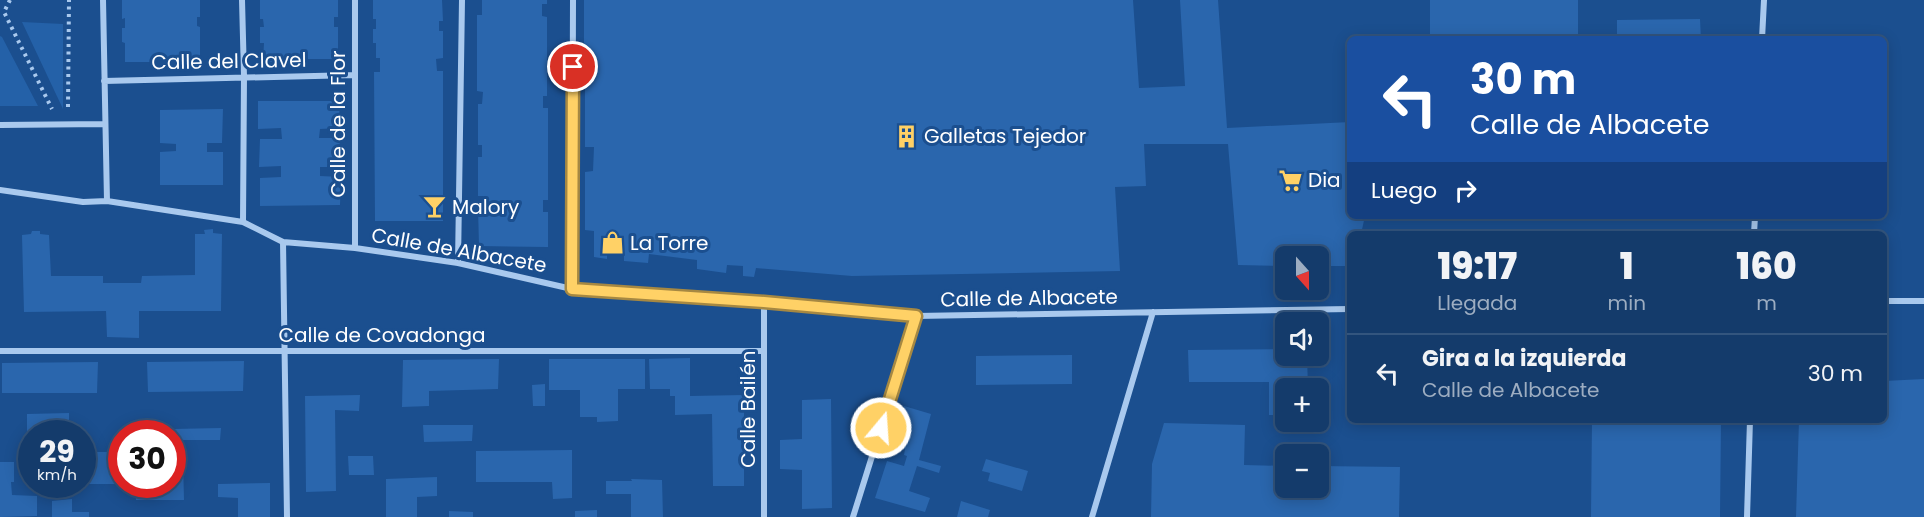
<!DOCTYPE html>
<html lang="es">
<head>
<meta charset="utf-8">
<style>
  :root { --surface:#143b6b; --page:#214673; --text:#f1f3f6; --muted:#9dadc1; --line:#33557e }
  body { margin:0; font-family:Poppins,sans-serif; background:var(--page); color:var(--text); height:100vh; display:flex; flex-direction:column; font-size:22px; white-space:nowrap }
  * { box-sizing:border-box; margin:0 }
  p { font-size:20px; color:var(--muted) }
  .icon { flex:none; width:33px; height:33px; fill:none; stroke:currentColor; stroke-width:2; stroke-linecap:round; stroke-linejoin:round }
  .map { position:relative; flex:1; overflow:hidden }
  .panel { position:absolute; left:1347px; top:231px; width:540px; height:192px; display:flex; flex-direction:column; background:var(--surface); border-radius:9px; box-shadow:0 3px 15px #0003,0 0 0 2px var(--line) }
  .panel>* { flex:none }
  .top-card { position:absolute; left:1347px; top:36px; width:540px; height:183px; border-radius:9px; box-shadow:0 3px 15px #0003,0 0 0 2px var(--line); background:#1a4fa0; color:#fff; overflow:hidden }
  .needle { width:39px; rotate:159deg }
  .buttons { position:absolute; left:1275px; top:246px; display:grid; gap:12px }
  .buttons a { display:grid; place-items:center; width:54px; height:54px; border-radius:9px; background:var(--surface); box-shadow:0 3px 15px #0003,0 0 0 2px var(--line); font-size:30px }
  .speed { position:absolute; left:18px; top:420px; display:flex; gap:12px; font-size:30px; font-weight:700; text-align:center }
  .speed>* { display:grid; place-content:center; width:78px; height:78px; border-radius:50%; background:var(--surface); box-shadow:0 3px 15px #0003,0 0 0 2px var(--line); line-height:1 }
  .speed small { font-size:15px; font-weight:400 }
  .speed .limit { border:9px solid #d22; background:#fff; color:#111 }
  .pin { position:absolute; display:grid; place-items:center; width:51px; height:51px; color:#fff; margin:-26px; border:3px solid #fff; border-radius:50%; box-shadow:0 2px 6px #0007 }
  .me { position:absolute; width:66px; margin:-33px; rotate:18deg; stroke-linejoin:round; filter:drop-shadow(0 0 4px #0008) }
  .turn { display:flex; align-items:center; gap:21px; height:126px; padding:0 24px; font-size:27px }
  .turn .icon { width:78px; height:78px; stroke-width:2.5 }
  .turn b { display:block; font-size:42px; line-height:51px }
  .then { display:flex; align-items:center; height:57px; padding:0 24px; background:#0003; gap:12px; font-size:22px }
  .eta { display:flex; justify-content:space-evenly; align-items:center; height:102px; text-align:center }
  .eta b { font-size:36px; font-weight:800; line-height:42px }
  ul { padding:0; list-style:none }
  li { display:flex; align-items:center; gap:18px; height:78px; padding:0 24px; border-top:2px solid var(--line) }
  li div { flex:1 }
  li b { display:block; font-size:22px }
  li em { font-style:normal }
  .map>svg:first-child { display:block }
  .green { fill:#2461a8 }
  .building { fill:#2a66ad }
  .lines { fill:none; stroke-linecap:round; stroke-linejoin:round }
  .path { stroke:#a9c9ee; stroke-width:4; stroke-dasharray:3 4.5; stroke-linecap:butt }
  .street { stroke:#a9c9ee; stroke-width:6 }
  .route-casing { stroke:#a68842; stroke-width:15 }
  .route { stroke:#ffd166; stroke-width:10 }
  .labels { text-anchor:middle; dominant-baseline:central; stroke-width:6; stroke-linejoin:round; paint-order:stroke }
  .street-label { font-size:20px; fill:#fff; stroke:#1b4f8f }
  .poi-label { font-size:20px; fill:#fff; stroke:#1b4f8f; text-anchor:start }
</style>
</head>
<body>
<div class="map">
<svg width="1924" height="517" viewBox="0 0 1924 517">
  <rect width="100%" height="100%" fill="#1b4f8f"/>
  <path class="green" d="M22 22 63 24V109Z
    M0 36 2 37 38 106H0Z"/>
  <path class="building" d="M122 0H200V17H197V26L200 27V59H156V62H125V43L122 42V28H125V18L122 19Z
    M260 0H338V17H334V27H338V59H295V62H263L264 43H260V27H264L263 19H260Z
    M373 0H442L443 21H439V31H443V58L436 59 437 71H443V221H375L374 72H380V58H376V43H373V29H376V19H373Z
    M482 0H547V4H542V16L547 17V96H543V108H548V200H543V212H548V247L479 246 478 208 483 209V196H478V157H482V145H478V104H482L483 92 477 91V15H482Z
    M584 0H1133L1139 88 1185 86 1180 0H1218L1227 128 1350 122V216H1365L1361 234H1350V266H1318V256H1286V266L1238 265 1228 144H1144L1146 186 1115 187 1120 271 852 276 756 268 754 277 743 276V266L727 265 726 273 697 269V260L649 254 648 263 624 261V251L607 250V259L594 257V231L585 230V172L593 171 594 147H585V75H593L592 51 584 50Z
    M1430 0H1578V37L1430 39Z
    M1700 19 1701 39H1617V20Z
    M258 101H339L340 128 320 129 319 138H340L339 167H320V176L341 177 340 205 260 206V178L281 177V166L259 167 260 139H282L281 128 258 129Z
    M223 109 222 143H207V152H223V185H160V152L176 151V144L160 143V110Z
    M213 229V233L222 234 221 311H139V338L107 337 106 311 24 312 22 235 31 234 32 231H40V234L49 235 51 276H103V283H141L142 276 195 275V234H205L204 230Z
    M1286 349V356H1307L1308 388H1286V415H1269V382H1189L1188 350Z
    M1072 355V384L976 385V356Z
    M690 358V396L744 395V486H713L712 414 675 415V396H670V389H650L649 359Z
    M499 359 498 389 429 391V406L402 407 403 360Z
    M549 359H645V389H618V421L597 422V417H580V390H549Z
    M244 361 243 391 148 392 147 362Z
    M98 362 97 393H2V363Z
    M1924 379V517H1796L1799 420H1884V381Z
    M545 384V406H533L532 385Z
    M360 395 359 411 335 410 336 491 306 492 305 396Z
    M831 399 832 508 802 509V470L780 469V440L802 439V400Z
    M904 406 931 414 919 460 941 466 939 473 917 466 909 491 930 498 925 512 875 498 887 461 904 466 907 456 904 455 905 449 892 445Z
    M69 413V434H32V445H27V414Z
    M1592 420H1721L1720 517H1591Z
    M1164 423 1245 425 1244 465 1286 466V488H1318V466L1400 467 1399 517H1151L1152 464Z
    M423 425H473L472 441 424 442Z
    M221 428 220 440H172L173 429Z
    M572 450V498L553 499 552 482H476V451Z
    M82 452H122V484H82Z
    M348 456H373L374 475H349Z
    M172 457 183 458 184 500H136L135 484H172Z
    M986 459 1028 471 1022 491 988 481 990 473 982 471Z
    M0 462H14V482H11L12 495 37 496V516L0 517Z
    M437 477V496L417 497V517H386V479Z
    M631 479 662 480 663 517H631V494H606V481H632Z
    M270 483V517H238V498L218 497V484Z
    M72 499V512H89V517H52V501Z
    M961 501 990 510 988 517H957Z
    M597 510V517H575V511Z
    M449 511 473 512V517H449Z"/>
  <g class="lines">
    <path class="path" d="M10 0 4 12 52 109
      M68 107 69 0"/>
    <path class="street" d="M103 0 107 201
      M242 0 244 76 243 222
      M1762 39 1764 0
      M104 81 355 75
      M0 125 105 124
      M0 190 83 202 107 201 243 222 283 242 355 248 458 263 572 289 764 302 916 316 1350 309
      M1754 234 1755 216
      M283 242 287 517
      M355 248V0
      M458 263 462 0
      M572 289 573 0
      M1884 301H1924
      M0 351H764
      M764 517V302
      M853 517 916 316
      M1092 517 1153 312
      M1747 517 1750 420"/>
  </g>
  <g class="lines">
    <defs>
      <path id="route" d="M573 67 572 289 764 302 916 316 881 428"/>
    </defs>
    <use href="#route" class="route-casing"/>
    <use href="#route" class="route"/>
  </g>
  <defs>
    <symbol id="building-bare" viewBox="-9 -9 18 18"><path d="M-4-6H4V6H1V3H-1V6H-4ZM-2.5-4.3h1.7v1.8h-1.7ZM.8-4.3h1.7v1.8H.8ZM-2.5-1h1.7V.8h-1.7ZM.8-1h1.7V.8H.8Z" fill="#ffd166" stroke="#1b4f8f" stroke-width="2.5" paint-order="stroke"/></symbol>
    <symbol id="supermarket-bare" viewBox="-9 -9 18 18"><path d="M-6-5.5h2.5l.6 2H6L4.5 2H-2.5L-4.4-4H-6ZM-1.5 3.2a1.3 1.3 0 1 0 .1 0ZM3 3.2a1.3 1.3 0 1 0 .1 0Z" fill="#ffd166" stroke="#1b4f8f" stroke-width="2.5" paint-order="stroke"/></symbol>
    <symbol id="bar-bare" viewBox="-9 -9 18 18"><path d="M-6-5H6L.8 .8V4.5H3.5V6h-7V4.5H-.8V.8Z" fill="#ffd166" stroke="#1b4f8f" stroke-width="2.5" paint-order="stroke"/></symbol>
    <symbol id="shop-bare" viewBox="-9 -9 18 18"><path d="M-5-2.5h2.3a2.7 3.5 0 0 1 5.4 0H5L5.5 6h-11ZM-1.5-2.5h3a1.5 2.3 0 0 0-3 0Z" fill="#ffd166" stroke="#1b4f8f" stroke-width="2.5" paint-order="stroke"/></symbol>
  </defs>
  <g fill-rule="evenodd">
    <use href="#building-bare" x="890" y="120" width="33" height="33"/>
    <use href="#supermarket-bare" x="1274" y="164" width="33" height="33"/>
    <use href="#bar-bare" x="418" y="190" width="33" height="33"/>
    <use href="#shop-bare" x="596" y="226" width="33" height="33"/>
  </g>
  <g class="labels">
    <g class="street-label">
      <text transform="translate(229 61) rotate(-1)">Calle del Clavel</text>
      <text transform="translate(338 124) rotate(-90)">Calle de la Flor</text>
      <text transform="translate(459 250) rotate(10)">Calle de Albacete</text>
      <text transform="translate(1029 298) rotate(-1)">Calle de Albacete</text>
      <text x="382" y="335">Calle de Covadonga</text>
      <text transform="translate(748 409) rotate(-90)">Calle Bailén</text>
    </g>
    <g class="poi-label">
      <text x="924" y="136">Galletas Tejedor</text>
      <text x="1308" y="180">Dia</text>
      <text x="452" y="207">Malory</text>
      <text x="630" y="243">La Torre</text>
    </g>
  </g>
</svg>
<div class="buttons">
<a><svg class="needle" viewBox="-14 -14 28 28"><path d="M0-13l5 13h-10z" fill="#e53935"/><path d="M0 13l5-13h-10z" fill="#9dadc1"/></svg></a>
<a><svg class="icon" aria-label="sound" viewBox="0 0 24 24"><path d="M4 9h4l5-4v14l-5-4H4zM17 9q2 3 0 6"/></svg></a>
<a>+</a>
<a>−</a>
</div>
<div class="speed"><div>29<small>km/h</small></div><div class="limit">30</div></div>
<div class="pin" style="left:573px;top:67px;background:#d93025"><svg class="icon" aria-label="arrive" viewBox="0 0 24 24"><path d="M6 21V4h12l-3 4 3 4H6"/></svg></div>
<svg class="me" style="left:881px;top:428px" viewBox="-20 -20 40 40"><circle r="17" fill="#ffd166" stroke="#fff" stroke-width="3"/><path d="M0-11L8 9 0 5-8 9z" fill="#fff"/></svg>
<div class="top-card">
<div class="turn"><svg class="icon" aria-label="left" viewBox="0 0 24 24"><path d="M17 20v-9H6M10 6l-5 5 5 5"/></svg><div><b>30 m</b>Calle de Albacete</div></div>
<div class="then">Luego<svg class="icon" aria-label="right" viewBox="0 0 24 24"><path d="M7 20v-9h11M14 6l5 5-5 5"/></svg></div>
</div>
<section class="panel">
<div class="eta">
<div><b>19:17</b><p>Llegada</p></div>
<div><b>1</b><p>min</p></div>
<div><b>160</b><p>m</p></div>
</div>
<ul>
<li><svg class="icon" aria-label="left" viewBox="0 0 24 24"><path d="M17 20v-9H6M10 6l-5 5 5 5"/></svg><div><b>Gira a la izquierda</b><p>Calle de Albacete</p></div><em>30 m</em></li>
</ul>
</section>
</div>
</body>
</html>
